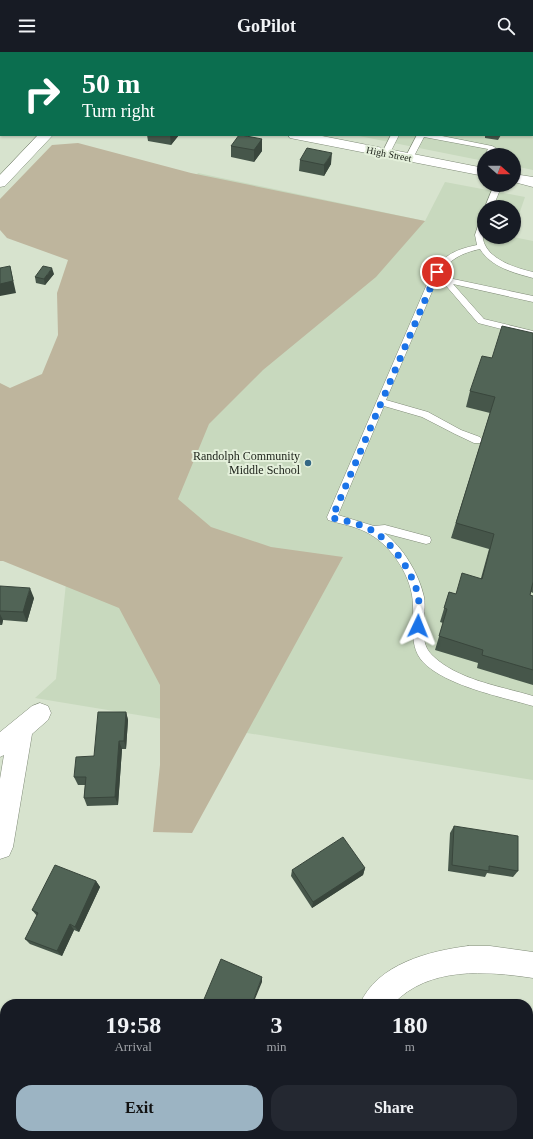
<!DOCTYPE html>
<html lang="en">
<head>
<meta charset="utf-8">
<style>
  :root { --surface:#171b24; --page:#242831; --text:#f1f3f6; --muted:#9ea1a6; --accent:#9cb4c3 }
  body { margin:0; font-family:Georgia,serif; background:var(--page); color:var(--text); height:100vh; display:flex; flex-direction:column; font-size:15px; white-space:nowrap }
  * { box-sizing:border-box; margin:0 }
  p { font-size:13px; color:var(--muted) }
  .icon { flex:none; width:22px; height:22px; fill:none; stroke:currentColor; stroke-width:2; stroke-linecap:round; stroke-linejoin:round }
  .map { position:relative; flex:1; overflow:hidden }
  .panel { position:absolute; left:0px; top:947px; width:533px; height:140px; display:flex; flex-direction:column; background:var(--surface); border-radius:16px 16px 0 0; box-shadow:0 1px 3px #0004 }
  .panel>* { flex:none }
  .top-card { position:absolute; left:0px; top:0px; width:533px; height:84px; box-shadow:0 1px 3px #0004; background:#0b6e4f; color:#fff; overflow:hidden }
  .needle { width:26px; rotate:111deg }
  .tools { position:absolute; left:477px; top:96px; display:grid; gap:8px }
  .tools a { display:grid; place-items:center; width:44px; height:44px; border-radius:50%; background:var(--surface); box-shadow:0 1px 3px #0004; font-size:20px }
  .pin { position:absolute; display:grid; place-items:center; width:34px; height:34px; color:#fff; margin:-17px; border:2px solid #fff; border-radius:50%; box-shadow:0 1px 4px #0007 }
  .me { position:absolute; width:44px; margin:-22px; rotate:2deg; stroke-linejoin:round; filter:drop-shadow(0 0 3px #0008) }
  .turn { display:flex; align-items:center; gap:14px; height:84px; padding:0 16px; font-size:18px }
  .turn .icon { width:52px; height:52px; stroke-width:2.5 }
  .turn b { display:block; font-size:28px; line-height:34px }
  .eta { display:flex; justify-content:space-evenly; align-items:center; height:68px; text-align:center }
  .eta b { font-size:24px; font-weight:600; line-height:28px }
  .primary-button { display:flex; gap:8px; margin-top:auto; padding:8px 16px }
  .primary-button a { flex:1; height:46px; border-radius:16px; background:var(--accent); color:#111; font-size:16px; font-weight:600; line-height:46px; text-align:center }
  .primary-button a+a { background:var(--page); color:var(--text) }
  header { display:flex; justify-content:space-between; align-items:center; height:52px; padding:0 16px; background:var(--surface); font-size:18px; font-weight:600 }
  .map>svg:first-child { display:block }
  .built { fill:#c8d9be }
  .green { fill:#beb59d }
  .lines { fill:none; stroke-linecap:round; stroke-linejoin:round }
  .service-casing { stroke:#808b78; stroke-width:1 }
  .minor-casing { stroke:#808b78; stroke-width:1 }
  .secondary-casing { stroke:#808b78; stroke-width:1 }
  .service { fill:#fff; fill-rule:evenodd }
  .minor { fill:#fff; fill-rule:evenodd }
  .secondary { fill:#fff; fill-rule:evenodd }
  .wall { fill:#46564a }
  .shaded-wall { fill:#39463c }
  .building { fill:#516456; stroke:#39463c }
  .route { stroke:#1a73e8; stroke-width:7; stroke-dasharray:0 12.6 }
  .poi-dot { fill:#346885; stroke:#e4f0db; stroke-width:1.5 }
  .labels { text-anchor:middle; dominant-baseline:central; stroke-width:4; stroke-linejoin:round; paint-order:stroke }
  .far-street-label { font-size:10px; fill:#1c2119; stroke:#e4f0db }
  .poi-label { font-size:12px; fill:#1c2119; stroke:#e4f0db; text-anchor:end }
</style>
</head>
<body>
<header><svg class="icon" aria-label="menu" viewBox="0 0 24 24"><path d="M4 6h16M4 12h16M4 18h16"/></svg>GoPilot<svg class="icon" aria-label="search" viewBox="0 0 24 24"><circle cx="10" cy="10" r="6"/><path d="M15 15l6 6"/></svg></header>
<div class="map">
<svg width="533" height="1087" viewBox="0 0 533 1087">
  <rect width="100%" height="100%" fill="#d7e3ce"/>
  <path class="built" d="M0 0H533V118L514 114V103H484V109L354 83H532V1H1V14Z
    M198 121 425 169 445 130 525 145 514 177V155H484V185H513L533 189V728L35 646 56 627 77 426 86 273Z"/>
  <path class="green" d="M78 91 191 121 425 169 376 225 263 318 209 372 178 447 211 475 271 495 343 505 192 781 153 780 160 713V633L119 556 3 509H0V331L10 336 42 322 58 283 57 241 68 208 7 186 0 178V147L52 93Z"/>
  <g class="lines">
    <defs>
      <path id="service" d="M164 0H171L164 1Z
        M193 0H205V1H193Z
        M483 0H495V1H483Z
        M500 0H507L500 1Z
        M391 83H399L389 103H383L382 101Z
        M417 83H437L492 94 496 96 493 103H485L488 97 424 85 412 108H406L405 106Z
        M494 133H502L493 155H485Z
        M481 165H484C484 172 482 180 483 187 487 207 515 216 533 220V226C514 221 491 215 480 197 462 201 449 207 439 224L533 244V250L453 232 484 267 533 279V285L478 271 442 229 437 228 386 348 428 360 461 378 480 385 482 388 480 391H474L455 382 422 365 384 354 338 463 374 474 385 473 430 485 431 488 430 491 426 492 384 481C403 495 419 522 424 545 427 563 417 589 432 603 457 628 500 634 533 644V654C502 645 446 634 423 610 409 595 414 573 413 554 413 526 392 493 366 480 354 474 341 472 328 468L327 465 430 225C442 204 453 198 477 193L475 183Z"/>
      <path id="minor" d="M38 83H53L5 134 0 135V123Z
        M40 651 48 654 51 661 48 668 32 682 13 795 9 804 0 807V727L4 703 0 705V680L32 654Z
        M468 894H490L533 900V926C486 919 429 914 393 952H360C377 912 429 899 468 894Z
        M311 1082H341L340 1087H310Z"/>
      <path id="secondary" d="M0 21H1V29H0Z
        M288 83H317L484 116V124L295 87 290 86Z
        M514 122 533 125V135L514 130Z"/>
    </defs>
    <use href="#service" class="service-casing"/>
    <use href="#minor" class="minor-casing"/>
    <use href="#secondary" class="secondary-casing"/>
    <use href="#service" class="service"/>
    <use href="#minor" class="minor"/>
    <use href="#secondary" class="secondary"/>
  </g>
  <path class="wall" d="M25 0H140L139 1H31Z
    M304 0H444L451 1H303Z
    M0 48 1 49V71H0Z
    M147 83H179L171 93 148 89Z
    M480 83H501L498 88 485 86V84Z
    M262 87V99L254 110 231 105V94Z
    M300 108 331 112 324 124 299 119Z
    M54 222 45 233 36 231 35 225Z
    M533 281V541L531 540 530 543 533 544V633L477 616 478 611 435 598 443 571 440 570 449 540 456 542 481 526 489 497 451 486 490 361 466 355 470 339 492 306Z
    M0 534 34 546 27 570 3 568 2 573H0Z
    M126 660 128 668 126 697H122L118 753 87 754 84 746 85 733H78L74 725 94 704Z
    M454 774 518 819 513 825 487 821 485 825 448 819 450 781Z
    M365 816 363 823 312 856 291 824 292 818Z
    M96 829 100 835 79 880 74 878 62 904 30 892 25 887 37 864 32 858Z"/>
  <path class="shaded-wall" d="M120 0H140L139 1H120Z
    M444 0H451V1H444Z
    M170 83H179L171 93Z
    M262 87V99L254 110V98Z
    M332 101 331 112 324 124V113Z
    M10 214 16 241 0 244V232Z
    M52 216 54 222 45 233 44 227Z
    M30 536 34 546 27 570 23 560Z
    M0 562 3 568 2 573 0 570Z
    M126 660 128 668 126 697 124 689Z
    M119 689 122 697 118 753 115 745Z
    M365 816 363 823 312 856 313 850Z
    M96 829 100 835 79 880 75 875Z
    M70 872 74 878 62 904 57 899Z
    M262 925V930L253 952H252Z
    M209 1082H211L210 1087H208Z"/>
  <path class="building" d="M304 0H360L366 1H303Z
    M370 0H444V1H376Z
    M0 48 1 49V60H0Z
    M239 83H241L262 87 254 98 231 94Z
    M307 96 332 101 324 113 300 108Z
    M10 214 13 229 0 232V216Z
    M43 214 52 216 44 227 35 225Z
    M502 274 533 281V530L530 543 533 544V618L482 603 483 598 439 584 447 557 444 556 449 540 456 542 462 521 482 527 494 482 456 471 495 345 470 339 482 304 492 306Z
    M0 534 30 536 23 560 0 559Z
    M98 660H126L124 689H119L115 745 84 746 86 725H74L76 705 94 704Z
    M454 774 518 784V819L489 814V819L452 813Z
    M343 785 365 816 313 850 292 818Z
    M55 813 96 829 75 875 70 872 57 899 25 887 38 861 32 858Z
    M221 907 262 925 252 952H202Z
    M528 985 533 998V1053L528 1055Z
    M175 1082H209L208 1087H175Z"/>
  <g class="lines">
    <path class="route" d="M418 574C419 564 420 554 418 544 414 522 392 490 373 479 361 472 346 469 332 466L437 220"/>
  </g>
  <circle class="poi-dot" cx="308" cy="411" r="4"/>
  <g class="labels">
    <g class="far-street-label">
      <text transform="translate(389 102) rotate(11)">High Street</text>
    </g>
    <g class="poi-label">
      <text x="300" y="404">Randolph Community<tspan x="300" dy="14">Middle School</tspan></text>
    </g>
  </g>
</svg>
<div class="tools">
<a><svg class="needle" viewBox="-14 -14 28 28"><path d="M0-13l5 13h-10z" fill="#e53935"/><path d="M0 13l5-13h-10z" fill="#9ea1a6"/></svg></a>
<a><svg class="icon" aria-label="layers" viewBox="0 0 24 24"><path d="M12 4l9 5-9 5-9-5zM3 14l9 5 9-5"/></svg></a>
</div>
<div class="pin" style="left:437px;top:220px;background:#d93025"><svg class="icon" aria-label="arrive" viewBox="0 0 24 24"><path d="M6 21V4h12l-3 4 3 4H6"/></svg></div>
<svg class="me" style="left:418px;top:574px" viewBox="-20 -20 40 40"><path d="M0-17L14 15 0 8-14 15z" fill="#1a73e8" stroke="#fff" stroke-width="4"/></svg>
<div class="top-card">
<div class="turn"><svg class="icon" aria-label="right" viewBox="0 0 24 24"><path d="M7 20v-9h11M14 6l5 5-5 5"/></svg><div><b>50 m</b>Turn right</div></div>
</div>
<section class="panel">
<div class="eta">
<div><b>19:58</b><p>Arrival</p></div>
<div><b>3</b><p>min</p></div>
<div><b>180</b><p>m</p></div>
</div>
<div class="primary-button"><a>Exit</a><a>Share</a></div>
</section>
</div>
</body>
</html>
